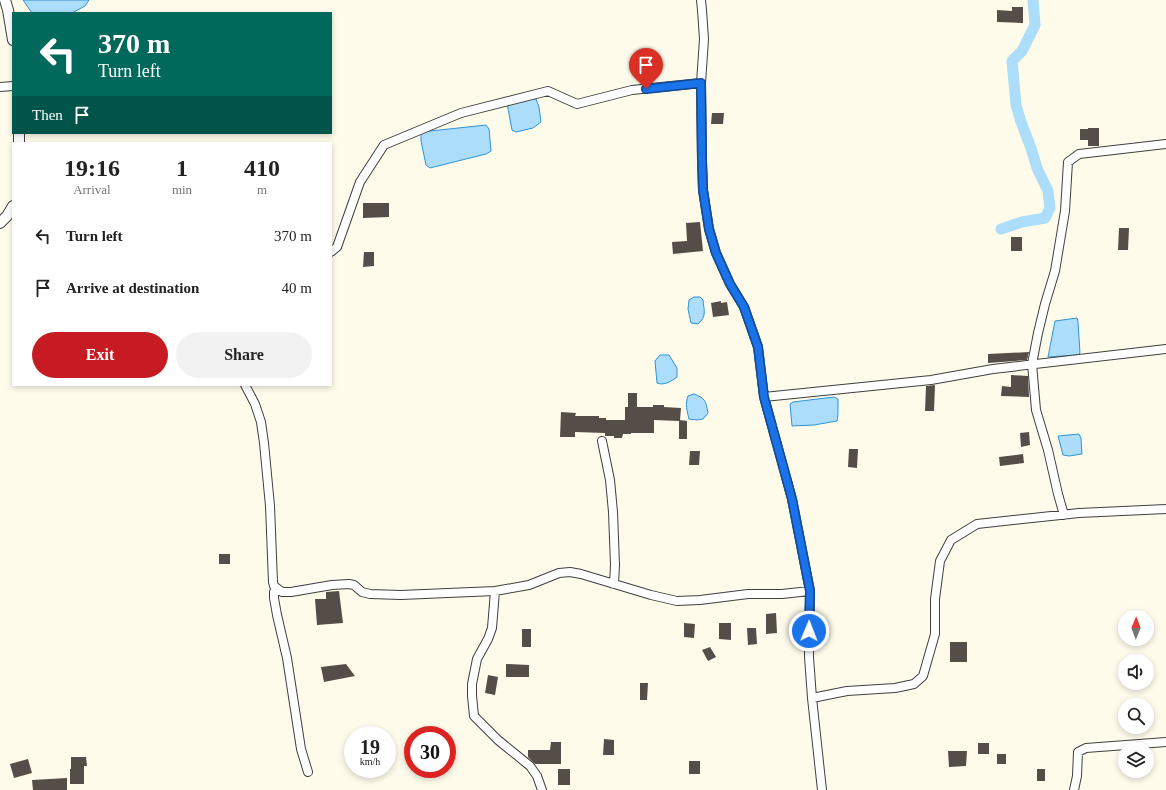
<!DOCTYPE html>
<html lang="en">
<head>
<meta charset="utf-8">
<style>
  :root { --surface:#fff; --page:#f2f2f2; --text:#222; --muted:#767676; --accent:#c61b23 }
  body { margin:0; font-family:Georgia,serif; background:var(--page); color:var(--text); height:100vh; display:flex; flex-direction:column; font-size:15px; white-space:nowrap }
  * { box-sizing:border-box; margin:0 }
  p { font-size:13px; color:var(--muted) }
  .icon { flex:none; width:22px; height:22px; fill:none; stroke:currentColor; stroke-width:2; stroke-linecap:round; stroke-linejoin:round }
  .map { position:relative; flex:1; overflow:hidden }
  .sheet { position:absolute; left:12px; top:142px; width:320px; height:244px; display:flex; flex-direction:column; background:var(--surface); border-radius:0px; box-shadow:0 2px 6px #0003 }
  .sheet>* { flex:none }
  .guide { position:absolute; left:12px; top:12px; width:320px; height:122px; border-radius:0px; box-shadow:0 2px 6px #0003; background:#00695c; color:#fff; overflow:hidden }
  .needle { width:26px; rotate:1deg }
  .controls { position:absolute; left:1118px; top:610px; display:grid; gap:8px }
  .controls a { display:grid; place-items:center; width:36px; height:36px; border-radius:50%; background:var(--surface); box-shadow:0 2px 6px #0003; font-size:20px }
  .speed { position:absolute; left:344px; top:726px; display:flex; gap:8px; font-size:20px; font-weight:700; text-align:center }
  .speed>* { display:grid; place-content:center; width:52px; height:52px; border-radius:50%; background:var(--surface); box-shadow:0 2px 6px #0003; line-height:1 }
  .speed small { font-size:10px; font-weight:400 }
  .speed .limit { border:6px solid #d22; background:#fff; color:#111 }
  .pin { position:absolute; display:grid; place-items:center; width:34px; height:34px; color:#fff; margin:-41px -17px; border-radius:50% 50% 50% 0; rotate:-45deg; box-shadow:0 0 4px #0007 }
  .pin .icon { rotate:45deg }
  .me { position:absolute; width:44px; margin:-22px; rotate:1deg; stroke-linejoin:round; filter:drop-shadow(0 0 3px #0008) }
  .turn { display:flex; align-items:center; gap:14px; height:84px; padding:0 20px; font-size:18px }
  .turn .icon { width:52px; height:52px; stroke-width:2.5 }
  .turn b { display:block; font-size:28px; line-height:34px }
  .then { display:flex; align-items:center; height:38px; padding:0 20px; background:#0003; gap:8px; font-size:15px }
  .eta { display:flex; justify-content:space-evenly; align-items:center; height:68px; text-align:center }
  .eta b { font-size:24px; font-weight:700; line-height:28px }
  .cta { display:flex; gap:8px; margin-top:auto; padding:8px 20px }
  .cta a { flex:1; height:46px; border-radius:24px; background:var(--accent); color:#fff; font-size:16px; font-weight:700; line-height:46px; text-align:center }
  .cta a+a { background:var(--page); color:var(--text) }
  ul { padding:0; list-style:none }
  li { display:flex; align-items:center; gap:12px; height:52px; padding:0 20px }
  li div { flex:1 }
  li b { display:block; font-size:15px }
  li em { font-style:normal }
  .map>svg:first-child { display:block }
  .water { fill:#acddfb; stroke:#2d94d7 }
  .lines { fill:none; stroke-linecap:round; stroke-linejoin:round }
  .canal { stroke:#acddfb; stroke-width:11 }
  .building { fill:#554d48 }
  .minor-casing { stroke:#3f3f3f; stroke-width:10 }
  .tertiary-casing { stroke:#3f3f3f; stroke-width:12 }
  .minor { stroke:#fff; stroke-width:8 }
  .tertiary { stroke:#fff; stroke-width:10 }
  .route-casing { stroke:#114b97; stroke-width:10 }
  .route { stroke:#1a73e8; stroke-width:7 }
</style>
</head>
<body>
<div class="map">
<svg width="1166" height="790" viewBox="0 0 1166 790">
  <rect width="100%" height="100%" fill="#fffbeb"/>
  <path class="water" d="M23 0H89L85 6 72 13H32Z
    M527 99H536L539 107 541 122 533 128 516 132 512 130 507 103Z
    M486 125 489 129 491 151 486 154 430 168 426 165 421 141V132Z
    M694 297H700L703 300C704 311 707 316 698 324L691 323 688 309 689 300Z
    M1077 318 1078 322 1080 353 1078 355 1048 357 1055 321Z
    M660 355H669L677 368V377C672 381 664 386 657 383L655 361Z
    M694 394C705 398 706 401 708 413L703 419 697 420 689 419C687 411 685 404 688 396Z
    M834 397 838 399V414L837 421 814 425 792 426 790 404 793 402Z
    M1079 434 1081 438 1082 454 1069 456 1063 455 1058 436Z"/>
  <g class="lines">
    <path class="canal" d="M1001 229 1022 222 1045 218 1050 208 1048 191 1037 168 1031 148 1021 122 1016 105 1012 61 1022 51 1035 25 1033 0"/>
  </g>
  <path class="building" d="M1012 7H1023V23L997 22V10L1012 11Z
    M712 113H724L723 124H711Z
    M1088 128H1099V146H1088V140H1080V129H1088Z
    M363 203H389V217L363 218Z
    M700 222 703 251 673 254 672 242 687 241 686 223Z
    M1119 228H1129L1128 250H1118Z
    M1011 237H1022V251H1011Z
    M364 252H374V266L363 267Z
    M721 301V303L727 302 729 315 713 317 711 303Z
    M1029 352 1027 360 988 363V354Z
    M1011 375 1028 376 1029 397 1001 396 1002 386 1011 387Z
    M935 385 934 411H925L926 386Z
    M628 393H637V407H653V405H664V407L681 408 680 420 687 421V439H679V421L654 420V433H631V434H623L622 438H614V436H605V433L575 432V437H560L561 412 576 413 575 416H599V418H606V420H625V407H628Z
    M1029 432 1030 445 1021 447 1020 433Z
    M849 449H858L857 468 848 467Z
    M690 451H700L699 465H689Z
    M1023 454 1024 463 1000 466 999 457Z
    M219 554H230V564H219Z
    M339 591 343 623 317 625 315 599H326V592Z
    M776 613 777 633 766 634V614Z
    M684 623 695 624 694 638 684 637Z
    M719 623H731V640L719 639Z
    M747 628H756L757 644 748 645Z
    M522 629H531V647H522Z
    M950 642H967V662H950Z
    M710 647 716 657 708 661 702 650Z
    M346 664 355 676 324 682 321 667Z
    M506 664 529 665V677H506Z
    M488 675 498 677 495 695 485 693Z
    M640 683H648L647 700H640Z
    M604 739 614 740V755H603Z
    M551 742H561V764H535L528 757V750H550Z
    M978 743H989V754H978Z
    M948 751H967L966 766 949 767Z
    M997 754H1006V764H997Z
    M71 757H86L87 766H84V784H70V769H71Z
    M28 759 32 773 14 778 10 764Z
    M689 761H700V774H689Z
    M558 769H570V785H558Z
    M1037 769H1045V781H1037Z
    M67 778V790H33L32 780Z"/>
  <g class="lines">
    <defs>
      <path id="minor" d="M701 0 702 10 704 39 701 83 702 161 703 190 709 229 716 253 730 284 744 307 758 347 764 397 792 499 810 591 809 657 812 698 822 790
        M0 87 13 86
        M331 252 337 247 360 182 384 145 461 113 548 91 577 104 632 90 701 83
        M245 385 255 404 261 422 264 443 270 506 273 582 274 586 282 592H291L332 585 349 584 354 585 362 592 370 594 401 595 495 591 529 585 559 573 570 572 581 574 651 595 677 601 700 600 748 594H782L810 591
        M764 397 931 380 993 369 1166 349
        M602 441 610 480 613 512 615 565 614 584
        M1064 515 1058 494 1048 450 1036 410 1032 364 1038 333 1045 304 1055 271 1065 211 1068 162 1079 154 1166 144
        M276 588 274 592V598L277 615 287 658 301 749 308 772
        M495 591 492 628 488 639 477 659 472 684V696L474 716 498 740 530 766 537 776 542 790
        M812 698 847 691 895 688 914 684 923 676 935 634V599L940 561 951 540 977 524 1079 513 1166 509
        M1074 790 1077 776 1078 752 1086 748 1166 742"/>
      <path id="tertiary" d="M5 0 8 10 13 40
        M19 133V143
        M0 223 7 216 13 206"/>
    </defs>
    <use href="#minor" class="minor-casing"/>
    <use href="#tertiary" class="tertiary-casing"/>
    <use href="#minor" class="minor"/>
    <use href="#tertiary" class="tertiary"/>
  </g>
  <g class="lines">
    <defs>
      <path id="route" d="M646 89 701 83 702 161 703 190 709 229 716 253 730 284 744 307 758 347 764 397 792 499 810 591 809 631"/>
    </defs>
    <use href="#route" class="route-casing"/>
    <use href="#route" class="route"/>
  </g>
</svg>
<div class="controls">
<a><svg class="needle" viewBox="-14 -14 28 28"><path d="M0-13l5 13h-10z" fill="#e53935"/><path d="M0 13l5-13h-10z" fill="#767676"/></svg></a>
<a><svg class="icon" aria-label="sound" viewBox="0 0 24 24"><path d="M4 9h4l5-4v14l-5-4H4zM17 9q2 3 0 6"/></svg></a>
<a><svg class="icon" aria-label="search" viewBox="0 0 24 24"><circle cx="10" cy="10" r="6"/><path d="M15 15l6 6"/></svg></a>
<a><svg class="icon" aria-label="layers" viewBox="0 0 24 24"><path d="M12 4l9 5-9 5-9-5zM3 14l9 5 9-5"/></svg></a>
</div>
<div class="speed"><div>19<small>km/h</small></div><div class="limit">30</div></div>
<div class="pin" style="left:646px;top:89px;background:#d93025"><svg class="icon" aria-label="arrive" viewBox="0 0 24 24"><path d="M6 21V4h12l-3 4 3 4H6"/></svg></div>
<svg class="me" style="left:809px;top:631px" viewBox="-20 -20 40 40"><circle r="17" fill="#1a73e8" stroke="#fff" stroke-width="3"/><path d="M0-11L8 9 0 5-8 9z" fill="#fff"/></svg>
<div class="guide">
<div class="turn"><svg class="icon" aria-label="left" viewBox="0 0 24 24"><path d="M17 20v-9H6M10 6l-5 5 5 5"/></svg><div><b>370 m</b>Turn left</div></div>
<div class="then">Then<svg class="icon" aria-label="arrive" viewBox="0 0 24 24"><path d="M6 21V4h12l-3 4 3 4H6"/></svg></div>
</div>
<section class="sheet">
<div class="eta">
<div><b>19:16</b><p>Arrival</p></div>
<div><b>1</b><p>min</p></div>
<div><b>410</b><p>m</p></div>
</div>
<ul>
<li><svg class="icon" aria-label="left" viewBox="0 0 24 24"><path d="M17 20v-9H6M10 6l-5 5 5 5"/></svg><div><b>Turn left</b></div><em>370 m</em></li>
<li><svg class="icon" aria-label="arrive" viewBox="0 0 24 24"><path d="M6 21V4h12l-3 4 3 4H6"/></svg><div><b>Arrive at destination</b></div><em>40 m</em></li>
</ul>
<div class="cta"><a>Exit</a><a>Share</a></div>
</section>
</div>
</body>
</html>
